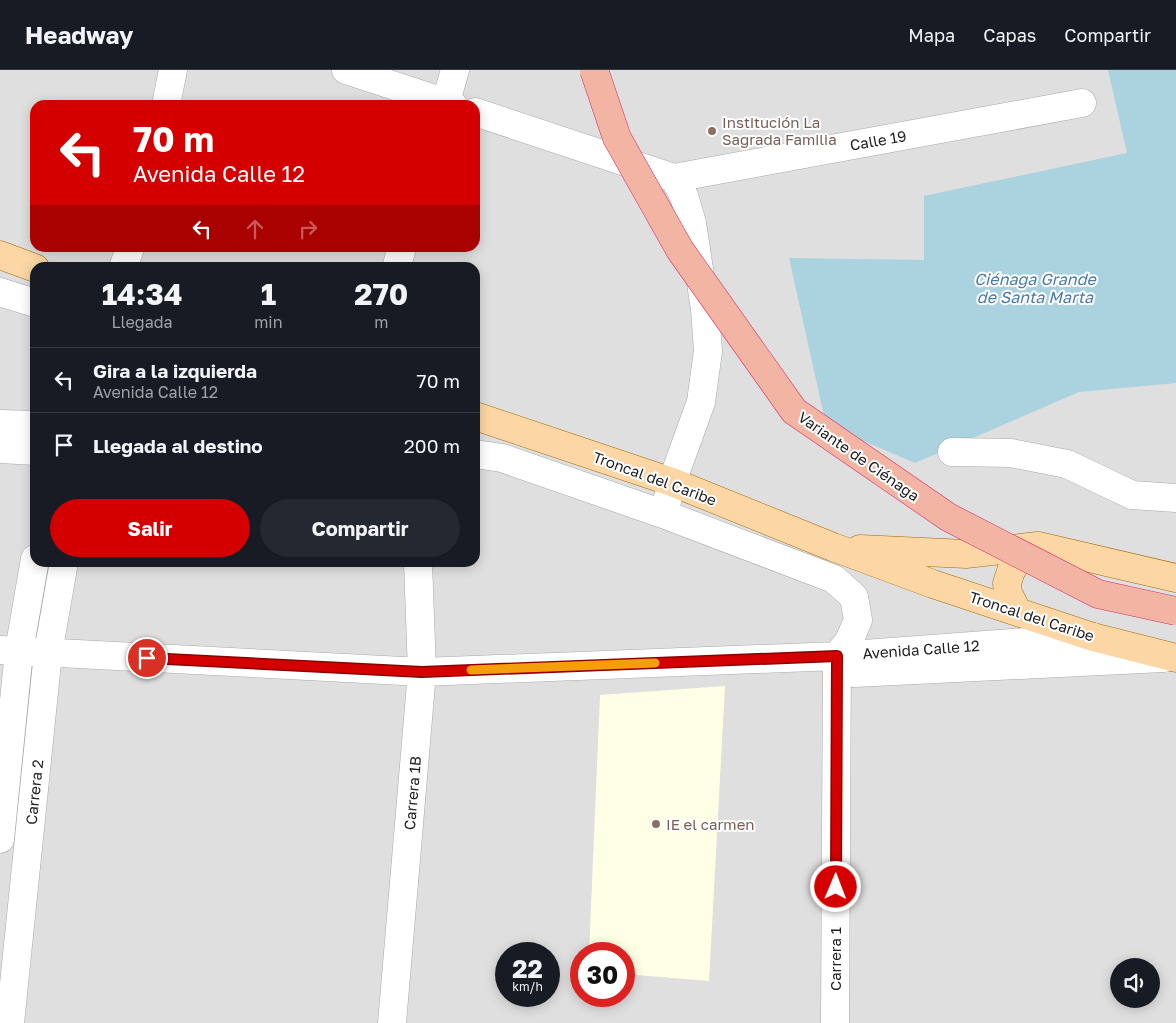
<!DOCTYPE html>
<html lang="es">
<head>
<meta charset="utf-8">
<style>
  :root { --surface:#171b24; --page:#242831; --text:#f1f3f6; --muted:#9ea1a6; --line:#363941; --accent:#d40000 }
  body { margin:0; font-family:"Golos Text",sans-serif; background:var(--page); color:var(--text); height:100vh; display:flex; flex-direction:column; font-size:19px; white-space:nowrap }
  * { box-sizing:border-box; margin:0 }
  p { font-size:16px; color:var(--muted) }
  .icon { flex:none; width:28px; height:28px; fill:none; stroke:currentColor; stroke-width:2; stroke-linecap:round; stroke-linejoin:round }
  .map { position:relative; flex:1; overflow:hidden }
  .details { position:absolute; left:30px; top:192px; width:450px; height:305px; display:flex; flex-direction:column; background:var(--surface); border-radius:15px; box-shadow:0 2px 12px #0003 }
  .details>* { flex:none }
  .hud { position:absolute; left:30px; top:30px; width:450px; height:152px; border-radius:15px; box-shadow:0 2px 12px #0003; background:#d40000; color:#fff; overflow:hidden }
  .fabs { position:absolute; left:1110px; top:888px; display:grid; gap:10px }
  .fabs a { display:grid; place-items:center; width:50px; height:50px; border-radius:50%; background:var(--surface); box-shadow:0 2px 12px #0003; font-size:25px }
  .speed { position:absolute; left:495px; top:872px; display:flex; gap:10px; font-size:25px; font-weight:700; text-align:center }
  .speed>* { display:grid; place-content:center; width:65px; height:65px; border-radius:50%; background:var(--surface); box-shadow:0 2px 12px #0003; line-height:1 }
  .speed small { font-size:12px; font-weight:400 }
  .speed .limit { border:8px solid #d22; background:#fff; color:#111 }
  .pin { position:absolute; display:grid; place-items:center; width:42px; height:42px; color:#fff; margin:-21px; border:2px solid #fff; border-radius:50%; box-shadow:0 1px 5px #0007 }
  .me { position:absolute; width:55px; margin:-28px; rotate:1deg; stroke-linejoin:round; filter:drop-shadow(0 0 4px #0008) }
  .turn { display:flex; align-items:center; gap:18px; height:105px; padding:0 20px; font-size:22px }
  .turn .icon { width:65px; height:65px; stroke-width:2.5 }
  .turn b { display:block; font-size:35px; line-height:42px }
  .lanes { display:flex; align-items:center; height:48px; padding:0 20px; background:#0003; justify-content:center; gap:25px; direction:ltr }
  .lanes .off { opacity:.35 }
  .eta { display:flex; justify-content:space-evenly; align-items:center; height:85px; text-align:center }
  .eta b { font-size:30px; font-weight:700; line-height:35px }
  .cta { display:flex; gap:10px; margin-top:auto; padding:10px 20px }
  .cta a { flex:1; height:58px; border-radius:30px; background:var(--accent); color:#fff; font-size:20px; font-weight:700; line-height:58px; text-align:center }
  .cta a+a { background:var(--page); color:var(--text) }
  ul { padding:0; list-style:none }
  li { display:flex; align-items:center; gap:15px; height:65px; padding:0 20px; border-top:1px solid var(--line) }
  li div { flex:1 }
  li b { display:block; font-size:19px }
  li em { font-style:normal }
  header { display:flex; align-items:center; gap:30px; box-sizing:border-box; height:70px; padding:0 25px; background:var(--surface); border-bottom:1px solid var(--line) }
  header strong { font-size:24px }
  nav { display:flex; gap:28px; margin-inline-start:auto; font-size:18px }
  .map>svg:first-child { display:block }
  .residential { fill:#e0dfdf; fill-rule:evenodd }
  .education { fill:#ffffe5 }
  .water { fill:#aad3df }
  .lines { fill:none; stroke-linecap:round; stroke-linejoin:round }
  .minor-casing { stroke:#a9a9a9; stroke-width:29 }
  .primary-casing { stroke:#a06b00; stroke-width:29 }
  .minor { stroke:#fff; stroke-width:28 }
  .primary { stroke:#fcd6a4; stroke-width:28 }
  .trunk-bridge-casing { stroke:#dc2a67; stroke-width:29; stroke-linecap:butt }
  .trunk-bridge { stroke:#f2b4a3; stroke-width:28 }
  .route-casing { stroke:#8a0000; stroke-width:12 }
  .route { stroke:#d40000; stroke-width:9 }
  .slow { stroke:#f59e0b; stroke-width:9 }
  .education-dot { fill:#8d6e63; stroke:#fff; stroke-width:2 }
  .labels { text-anchor:middle; dominant-baseline:central; stroke-width:4; stroke-linejoin:round; paint-order:stroke }
  .education-label { font-size:15px; fill:#785e54; stroke:#fff; text-anchor:start }
  .street-label { font-size:15px; fill:#222; stroke:#fff }
  .water-label { font-size:16px; font-style:italic; fill:#4a7aab; stroke:#fff }
</style>
</head>
<body>
<header>
<strong>Headway</strong>
<nav><a>Mapa</a><a>Capas</a><a>Compartir</a></nav>
</header>
<div class="map">
<svg width="1176" height="953" viewBox="0 0 1176 953">
  <rect width="100%" height="100%" fill="#f2efe9"/>
  <path class="residential" d="M0 0H1117L1176 269V953H0ZM35 35H475V178H35ZM35 198H475V492H35ZM506 884H549V926H506ZM581 884H624V926H581ZM1119 896H1151V929H1119Z"/>
  <path class="education" d="M725 616 709 911 624 904V884H589L600 625Z"/>
  <path class="water" d="M1108 0H1176V313L1079 322 915 393 826 355 789 188 924 190V126L1127 83Z"/>
  <g class="lines">
    <defs>
      <path id="minor" d="M346 0 453 35
        M166 35 173 0
        M445 35 455 0
        M475 42 674 108 1082 33
        M123 198 130 178
        M396 198 402 178
        M0 222 35 233
        M0 354 35 355
        M0 379 35 381
        M952 382 1011 383 1067 394 1132 425 1176 428
        M475 384 502 388 663 444 834 509 854 527 858 550 849 571 837 586 835 953
        M666 435 672 412 701 332 708 281 705 239 692 153 684 126 674 108
        M0 580 422 602 837 586 1093 567
        M854 603 1163 588
        M0 769 19 581 35 489
        M10 953 48 583 64 492
        M392 953 422 602 418 492"/>
      <path id="primary" d="M0 185 35 198
        M475 346 672 412 833 477 933 514 1093 567 1176 588
        M860 479 966 484 1038 476 1176 508
        M1017 541 1008 523 1007 513 1011 501 1021 486 1038 476"/>
    </defs>
    <use href="#minor" class="minor-casing"/>
    <use href="#primary" class="primary-casing"/>
    <use href="#minor" class="minor"/>
    <use href="#primary" class="primary"/>
    <defs>
      <path id="trunk-bridge" d="M594 0 617 68 680 180 794 341 948 447 1098 524 1176 541"/>
    </defs>
    <use href="#trunk-bridge" class="trunk-bridge-casing"/>
    <use href="#trunk-bridge" class="trunk-bridge"/>
  </g>
  <g class="lines">
    <defs>
      <path id="route" d="M147 588 422 602 837 586 836 817"/>
    </defs>
    <use href="#route" class="route-casing"/>
    <use href="#route" class="route"/>
    <path class="slow" d="M471 600 655 593"/>
  </g>
  <g class="education-dot">
    <circle cx="712" cy="61" r="5"/>
    <circle cx="656" cy="754" r="5"/>
  </g>
  <g class="labels">
    <g class="education-label">
      <text x="722" y="52">Institución La<tspan x="722" dy="17">Sagrada Familia</tspan></text>
      <text x="666" y="754">IE el carmen</text>
    </g>
    <g class="street-label">
      <text transform="translate(878 70) rotate(-10)">Calle 19</text>
      <text transform="translate(859 386) rotate(35)">Variante de Ciénaga</text>
      <text transform="translate(655 408) rotate(20)">Troncal del Caribe</text>
      <text transform="translate(1032 546) rotate(18)">Troncal del Caribe</text>
      <text transform="translate(921 579) rotate(-4)">Avenida Calle 12</text>
      <text transform="translate(34 722) rotate(-84)">Carrera 2</text>
      <text transform="translate(412 723) rotate(-85)">Carrera 1B</text>
      <text transform="translate(835 889) rotate(-90)">Carrera 1</text>
    </g>
    <g class="water-label">
      <text x="1035" y="209">Ciénaga Grande<tspan x="1035" dy="18">de Santa Marta</tspan></text>
    </g>
  </g>
</svg>
<div class="fabs">
<a><svg class="icon" aria-label="sound" viewBox="0 0 24 24"><path d="M4 9h4l5-4v14l-5-4H4zM17 9q2 3 0 6"/></svg></a>
</div>
<div class="speed"><div>22<small>km/h</small></div><div class="limit">30</div></div>
<div class="pin" style="left:147px;top:588px;background:#d93025"><svg class="icon" aria-label="arrive" viewBox="0 0 24 24"><path d="M6 21V4h12l-3 4 3 4H6"/></svg></div>
<svg class="me" style="left:836px;top:817px" viewBox="-20 -20 40 40"><circle r="17" fill="#d40000" stroke="#fff" stroke-width="3"/><path d="M0-11L8 9 0 5-8 9z" fill="#fff"/></svg>
<div class="hud">
<div class="turn"><svg class="icon" aria-label="left" viewBox="0 0 24 24"><path d="M17 20v-9H6M10 6l-5 5 5 5"/></svg><div><b>70 m</b>Avenida Calle 12</div></div>
<div class="lanes"><svg class="icon" aria-label="left" viewBox="0 0 24 24"><path d="M17 20v-9H6M10 6l-5 5 5 5"/></svg><svg class="icon off" aria-label="ahead" viewBox="0 0 24 24"><path d="M12 20V5M6 11l6-6 6 6"/></svg><svg class="icon off" aria-label="right" viewBox="0 0 24 24"><path d="M7 20v-9h11M14 6l5 5-5 5"/></svg></div>
</div>
<section class="details">
<div class="eta">
<div><b>14:34</b><p>Llegada</p></div>
<div><b>1</b><p>min</p></div>
<div><b>270</b><p>m</p></div>
</div>
<ul>
<li><svg class="icon" aria-label="left" viewBox="0 0 24 24"><path d="M17 20v-9H6M10 6l-5 5 5 5"/></svg><div><b>Gira a la izquierda</b><p>Avenida Calle 12</p></div><em>70 m</em></li>
<li><svg class="icon" aria-label="arrive" viewBox="0 0 24 24"><path d="M6 21V4h12l-3 4 3 4H6"/></svg><div><b>Llegada al destino</b></div><em>200 m</em></li>
</ul>
<div class="cta"><a>Salir</a><a>Compartir</a></div>
</section>
</div>
</body>
</html>
